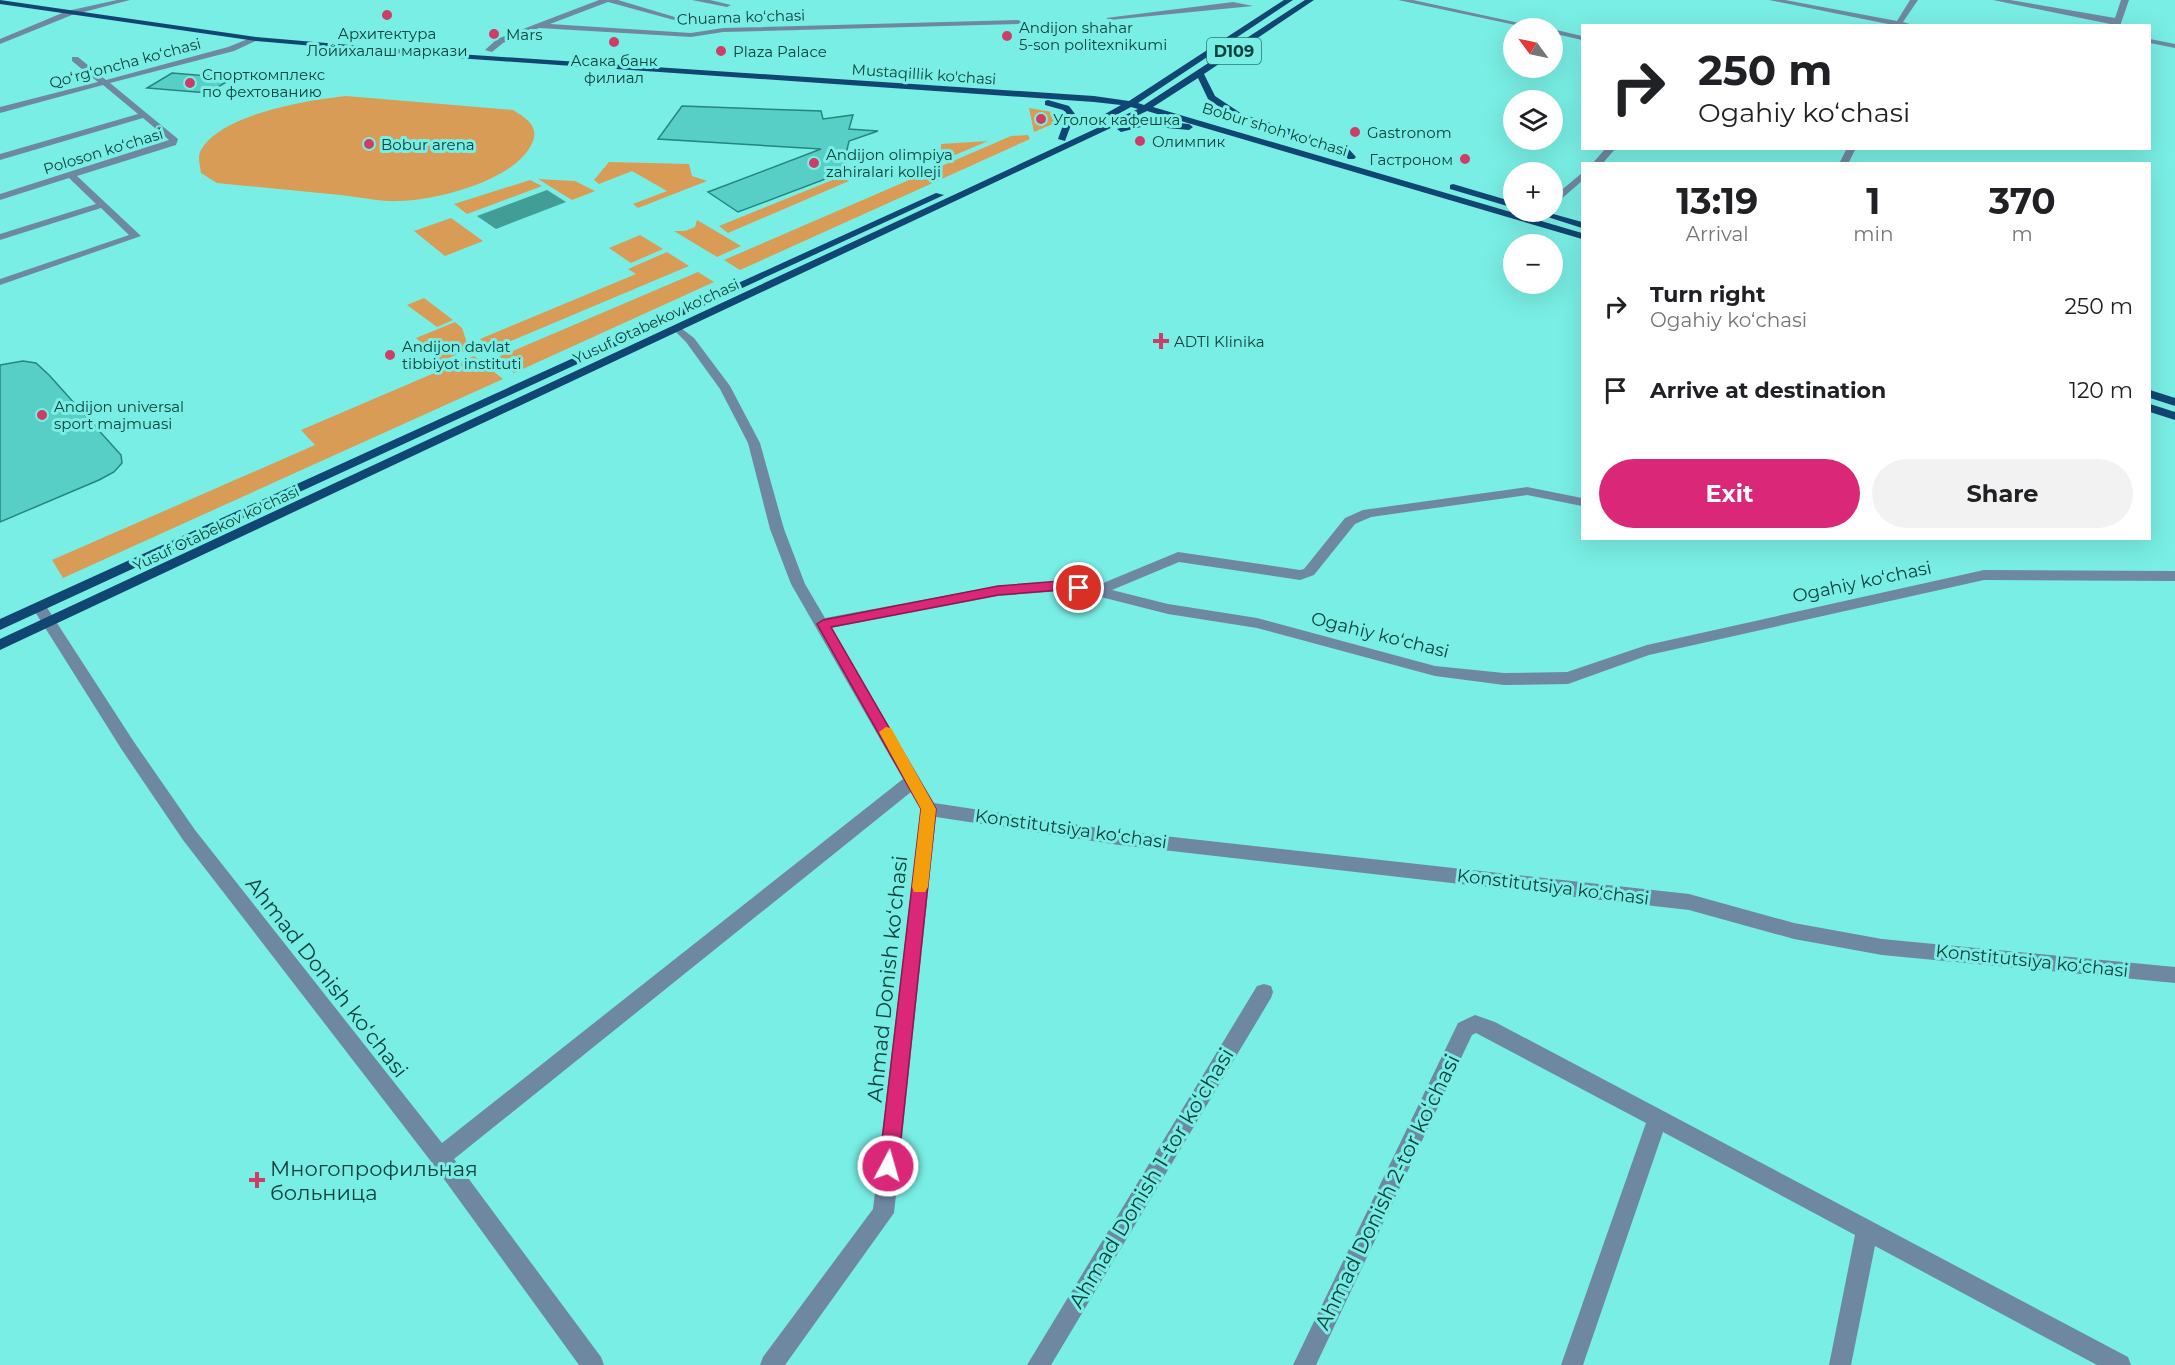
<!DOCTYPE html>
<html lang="en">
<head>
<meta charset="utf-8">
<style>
  :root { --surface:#fff; --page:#f2f2f2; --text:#202124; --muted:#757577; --accent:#db2777 }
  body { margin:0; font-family:Montserrat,sans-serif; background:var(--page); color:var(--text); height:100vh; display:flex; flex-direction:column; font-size:22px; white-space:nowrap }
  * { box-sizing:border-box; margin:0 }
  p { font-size:20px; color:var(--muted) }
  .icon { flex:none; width:33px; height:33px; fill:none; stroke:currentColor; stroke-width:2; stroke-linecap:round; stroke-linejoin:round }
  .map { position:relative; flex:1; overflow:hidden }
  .details { position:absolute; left:1581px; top:162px; width:570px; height:378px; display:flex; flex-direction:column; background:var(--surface); border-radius:0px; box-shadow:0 6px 24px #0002 }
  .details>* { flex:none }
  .top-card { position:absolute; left:1581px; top:24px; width:570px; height:126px; border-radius:0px; box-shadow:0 6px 24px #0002; background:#fff; color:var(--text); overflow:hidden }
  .needle { width:39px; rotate:303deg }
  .buttons { position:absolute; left:1503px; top:18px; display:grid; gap:12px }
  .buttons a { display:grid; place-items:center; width:60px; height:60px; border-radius:50%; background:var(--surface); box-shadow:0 6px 24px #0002; font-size:30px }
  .pin { position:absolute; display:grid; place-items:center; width:51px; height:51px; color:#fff; margin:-26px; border:3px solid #fff; border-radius:50%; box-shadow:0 2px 6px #0007 }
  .me { position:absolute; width:66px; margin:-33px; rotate:6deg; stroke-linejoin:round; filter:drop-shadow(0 0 4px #0008) }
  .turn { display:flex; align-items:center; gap:21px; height:126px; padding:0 18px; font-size:27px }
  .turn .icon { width:78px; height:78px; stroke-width:2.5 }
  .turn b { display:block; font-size:42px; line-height:51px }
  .eta { display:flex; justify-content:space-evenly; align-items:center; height:102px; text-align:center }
  .eta b { font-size:36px; font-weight:700; line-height:42px }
  .button { display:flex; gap:12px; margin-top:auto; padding:12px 18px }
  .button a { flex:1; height:69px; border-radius:36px; background:var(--accent); color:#fff; font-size:24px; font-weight:700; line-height:69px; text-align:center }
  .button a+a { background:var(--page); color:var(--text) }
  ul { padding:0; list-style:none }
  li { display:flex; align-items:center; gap:18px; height:84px; padding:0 18px }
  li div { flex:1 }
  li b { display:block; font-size:22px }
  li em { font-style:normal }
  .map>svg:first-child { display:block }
  .green { fill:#d99c56 }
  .water { fill:#429d96 }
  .building { fill:#57cfc6; stroke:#26857f; stroke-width:1.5 }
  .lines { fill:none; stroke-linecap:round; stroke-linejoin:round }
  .minor { fill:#6f88a2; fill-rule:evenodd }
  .major { fill:#114672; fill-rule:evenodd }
  .route { fill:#db2777; stroke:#8e194d; stroke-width:1.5 }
  .slow { fill:#f59e0b }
  .poi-dot { fill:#cd3e66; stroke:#79eee4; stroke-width:2 }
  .labels { text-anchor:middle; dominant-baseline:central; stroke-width:6; stroke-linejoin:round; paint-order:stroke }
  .far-street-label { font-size:15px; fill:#0d423f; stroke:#79eee4 }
  .far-poi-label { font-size:15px; fill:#0d423f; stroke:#79eee4; text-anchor:start }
  .shield { fill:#79eee4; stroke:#2d7670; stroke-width:1.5 }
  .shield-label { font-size:16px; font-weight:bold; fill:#0d423f }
  .street-label { font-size:18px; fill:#0d423f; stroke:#79eee4 }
  .near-street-label { font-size:21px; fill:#0d423f; stroke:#79eee4 }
  .near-poi-label { font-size:21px; fill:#0d423f; stroke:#79eee4; text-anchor:start }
</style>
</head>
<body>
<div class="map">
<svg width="2175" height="1365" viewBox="0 0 2175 1365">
  <rect width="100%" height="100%" fill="#79eee4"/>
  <path class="green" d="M346 96 513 110C524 117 539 125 533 141 518 180 438 200 400 201 381 202 360 197 340 195 299 191 258 187 217 183L201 173C200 165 197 157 201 150 221 114 308 100 346 96Z
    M1029 108 1052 112 1055 123 1034 132Z
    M1028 135 1030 139 740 270 724 260 1011 136Z
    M988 141 948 158 941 151V144Z
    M609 162 689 164 692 176 707 181 638 208 633 204 667 191 632 171 599 184 594 180Z
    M840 177 849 181 728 233 719 226Z
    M538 179 575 181 595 191 572 200Z
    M530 180 542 186 467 214 454 204Z
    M451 218 483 241 445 256 414 231Z
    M697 220 741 246 717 257 674 231H685L695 227Z
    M640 235 663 249 631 263 609 248Z
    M667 252 689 266 492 349 480 339 636 274 628 269Z
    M698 272 714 282 514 373 496 358Z
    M424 298 453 320 437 327 407 305Z
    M455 322 462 328 469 349 442 361 416 338Z
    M474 356 503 379 63 578 52 560 315 445 301 430Z"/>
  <path class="water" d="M547 190 566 202 496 229 477 216Z"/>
  <path class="building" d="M172 73 233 78 208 93 147 88Z
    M682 106 821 111 823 119 853 115 849 129 878 131 849 141 843 167 828 171V178L738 212 708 192 821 149 658 139Z
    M23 361 36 363 49 375 121 455 122 463 114 472 99 480 0 522V365Z"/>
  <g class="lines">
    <path class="minor" d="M117 0H130L72 15 0 44V39L67 11Z
      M599 0H618L678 18 674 20 608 2 550 24 691 33 723 28 1018 20 1022 22 1018 24 723 32 691 37 539 28 503 43 492 52 485 50 497 39Z
      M692 0H710L731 5 727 7Z
      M1398 0H1413L1542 28H1529Z
      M1769 0H1785L1897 21 1910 0H1918L1903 22 1916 26H1898Z
      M1993 0H2010L2115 18 2121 0H2129L2120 26Z
      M1233 2 1253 6 1110 20 1106 18Z
      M1552 29 1582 36V40L1552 33Z
      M253 37 260 39 234 51 110 83 178 139 176 145 77 176 141 236 0 285V279L129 235 101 208 0 240V234L96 204 69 178 0 200V194L169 140 143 118 0 160V154L138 114 103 85 0 113V107L98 82 72 61V57H78L106 80 228 47Z
      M2150 39 2175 44V48L2150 43Z
      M1606 148H1616L1602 164H1592Z
      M1847 148H1856L1848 164H1839Z
      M1582 173V181L1552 207V198Z
      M677 325 694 338 730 386 760 443 784 529 805 584 825 618 998 586 1061 581 1096 586 1178 552 1300 570 1304 569 1345 518 1363 510 1527 487 1582 498V506L1527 495 1371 517 1355 524 1314 575 1300 580 1179 562 1112 590 1168 604 1257 618 1435 666 1504 673 1567 672 1647 645 1984 570 2175 571V581L1984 580 1649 655 1568 684 1504 685 1435 676 1257 628 1168 614 1097 596 1061 591 998 596 831 628 934 803 1119 831 1689 894 1794 923 1882 939 2175 967V983L1882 955 1794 939 1689 910 1119 845 936 817 894 1213 785 1365H760L763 1357 873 1209 921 809 911 792 454 1159 601 1357 604 1365H579L433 1164 183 840 122 750 32 607 39 602 44 603 134 742 195 830 442 1143 903 779 791 584 770 529 748 443 720 389 686 342 672 328Z
      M1264 984 1271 986 1273 992 1271 998 1051 1365H1027L1257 986Z
      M1475 1015 1495 1022 2128 1357 2131 1365H2097L1875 1246 1851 1365H1829L1855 1235 1663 1132 1583 1365H1561L1646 1123 1476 1033 1472 1035 1316 1365H1293L1458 1023Z"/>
    <path class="major" d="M0 0 256 37 443 53 1094 96 1129 101 1284 0H1293L1138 103 1144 105 1305 0H1314L1204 74 1215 96 1242 114 1347 147 1356 157 1354 159H1348L1341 151 1236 118 1208 99 1198 78 1153 107 1582 233V239L1147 111 0 650V639L1138 109 1131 107 1092 128 1088 125 1089 123 1121 105 1094 102 443 57 256 41 0 4Z
      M1048 100 1069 106 1075 114 1065 141 1058 139 1067 114 1063 110 1045 105V101Z
      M1145 120 1189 124 1193 127 1189 130 1145 126 1121 132 1117 129Z
      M1453 184 1514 202V208L1450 189V185Z
      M936 193 944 195 0 630V619Z
      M1532 212H1546L1582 222V228Z
      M2150 390 2175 398V406L2150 398Z
      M2150 404 2175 412V420L2150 412Z"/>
  </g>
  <path class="route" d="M1061 581 1079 584 1085 588 1079 593 1061 590 998 595 831 627 936 809 898 1166 895 1172 888 1175 882 1172 879 1166 921 809 817 624 823 620 998 586Z"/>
  <path class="slow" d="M886 727 891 728 936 809 928 887 925 892H914L912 887 921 809 879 732Z"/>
  <g class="poi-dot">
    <circle cx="387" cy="15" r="6"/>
    <circle cx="494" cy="34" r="6"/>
    <circle cx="1007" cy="36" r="6"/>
    <circle cx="614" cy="42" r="6"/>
    <circle cx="721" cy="51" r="6"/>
    <circle cx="190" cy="83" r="6"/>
    <circle cx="1041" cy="119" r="6"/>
    <circle cx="1355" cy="132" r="6"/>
    <circle cx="1140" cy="141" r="6"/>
    <circle cx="369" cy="144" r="6"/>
    <circle cx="1465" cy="159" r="6"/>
    <circle cx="814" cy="163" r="6"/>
    <path d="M1158 332h6v6h6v6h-6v6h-6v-6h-6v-6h6z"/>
    <circle cx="390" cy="355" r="6"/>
    <circle cx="42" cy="415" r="6"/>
    <path d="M254 1171h6v6h6v6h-6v6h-6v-6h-6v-6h6z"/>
  </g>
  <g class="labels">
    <g class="far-street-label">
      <text transform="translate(741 17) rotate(-2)">Chuama koʻchasi</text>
      <text transform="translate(125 63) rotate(-15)">Qoʻrgʻoncha koʻchasi</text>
      <text transform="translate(924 74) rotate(4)">Mustaqillik ko'chasi</text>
      <text transform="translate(1275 129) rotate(17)">Bobur shoh ko'chasi</text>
      <text transform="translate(103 151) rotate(-17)">Poloson koʻchasi</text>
      <text transform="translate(656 321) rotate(-25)">Yusuf Otabekov ko'chasi</text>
      <text transform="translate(216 528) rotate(-25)">Yusuf Otabekov ko'chasi</text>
    </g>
    <g class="far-poi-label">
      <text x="1019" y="27">Andijon shahar<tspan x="1019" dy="17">5-son politexnikumi</tspan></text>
      <text x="387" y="33" text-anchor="middle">Архитектура<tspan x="387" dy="17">Лойихалаш маркази</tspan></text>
      <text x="506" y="34">Mars</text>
      <text x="733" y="51">Plaza Palace</text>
      <text x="614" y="60" text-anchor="middle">Асака банк<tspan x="614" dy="17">филиал</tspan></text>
      <text x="202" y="74">Спорткомплекс<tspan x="202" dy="17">по фехтованию</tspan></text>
      <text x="1053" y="119">Уголок кафешка</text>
      <text x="1367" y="132">Gastronom</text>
      <text x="1152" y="141">Олимпик</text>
      <text x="381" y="144">Bobur arena</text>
      <text x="826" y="154">Andijon olimpiya<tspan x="826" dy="17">zahiralari kolleji</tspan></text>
      <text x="1453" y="159" text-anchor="end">Гастроном</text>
      <text x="1174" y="341">ADTI Klinika</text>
      <text x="402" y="346">Andijon davlat<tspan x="402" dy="17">tibbiyot instituti</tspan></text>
      <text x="54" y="406">Andijon universal<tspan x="54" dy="17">sport majmuasi</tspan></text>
    </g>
    <rect class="shield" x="1207" y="38" width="54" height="26" rx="4.5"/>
    <g class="shield-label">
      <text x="1234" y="51">D109</text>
    </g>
    <g class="street-label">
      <text transform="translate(1862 582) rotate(-12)">Ogahiy koʻchasi</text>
      <text transform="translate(1380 635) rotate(14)">Ogahiy koʻchasi</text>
      <text transform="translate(1071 829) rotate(8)">Konstitutsiya koʻchasi</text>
      <text transform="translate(1553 887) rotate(7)">Konstitutsiya koʻchasi</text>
      <text transform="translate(2032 961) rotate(6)">Konstitutsiya koʻchasi</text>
    </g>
    <g class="near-street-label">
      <text transform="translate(327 977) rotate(52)">Ahmad Donish koʻchasi</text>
      <text transform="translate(887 979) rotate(-84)">Ahmad Donish koʻchasi</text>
      <text transform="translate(1151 1178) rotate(-59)">Ahmad Donish 1-tor koʻchasi</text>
      <text transform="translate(1387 1192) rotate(-64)">Ahmad Donish 2-tor koʻchasi</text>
    </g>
    <g class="near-poi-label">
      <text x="270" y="1168">Многопрофильная<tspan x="270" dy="24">больница</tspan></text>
    </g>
  </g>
</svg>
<div class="buttons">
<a><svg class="needle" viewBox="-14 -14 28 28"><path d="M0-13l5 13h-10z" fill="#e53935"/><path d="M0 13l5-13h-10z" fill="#757577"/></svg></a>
<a><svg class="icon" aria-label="layers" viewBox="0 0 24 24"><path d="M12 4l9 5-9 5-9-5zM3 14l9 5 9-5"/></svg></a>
<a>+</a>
<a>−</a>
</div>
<div class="pin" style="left:1079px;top:588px;background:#d93025"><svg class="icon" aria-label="arrive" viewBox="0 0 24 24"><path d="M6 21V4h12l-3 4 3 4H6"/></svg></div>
<svg class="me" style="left:888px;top:1166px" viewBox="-20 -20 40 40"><circle r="17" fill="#db2777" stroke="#fff" stroke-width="3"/><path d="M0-11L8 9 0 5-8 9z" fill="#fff"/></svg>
<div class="top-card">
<div class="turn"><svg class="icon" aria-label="right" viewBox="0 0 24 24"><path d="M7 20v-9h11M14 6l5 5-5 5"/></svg><div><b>250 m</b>Ogahiy koʻchasi</div></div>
</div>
<section class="details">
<div class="eta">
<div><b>13:19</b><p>Arrival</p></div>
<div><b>1</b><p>min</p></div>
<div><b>370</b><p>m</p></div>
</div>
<ul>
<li><svg class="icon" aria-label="right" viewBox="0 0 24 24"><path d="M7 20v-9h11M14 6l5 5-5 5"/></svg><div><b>Turn right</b><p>Ogahiy koʻchasi</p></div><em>250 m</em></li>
<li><svg class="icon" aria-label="arrive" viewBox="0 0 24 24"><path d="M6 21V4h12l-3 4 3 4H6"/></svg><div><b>Arrive at destination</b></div><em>120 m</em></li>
</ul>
<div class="button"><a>Exit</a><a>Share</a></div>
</section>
</div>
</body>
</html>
